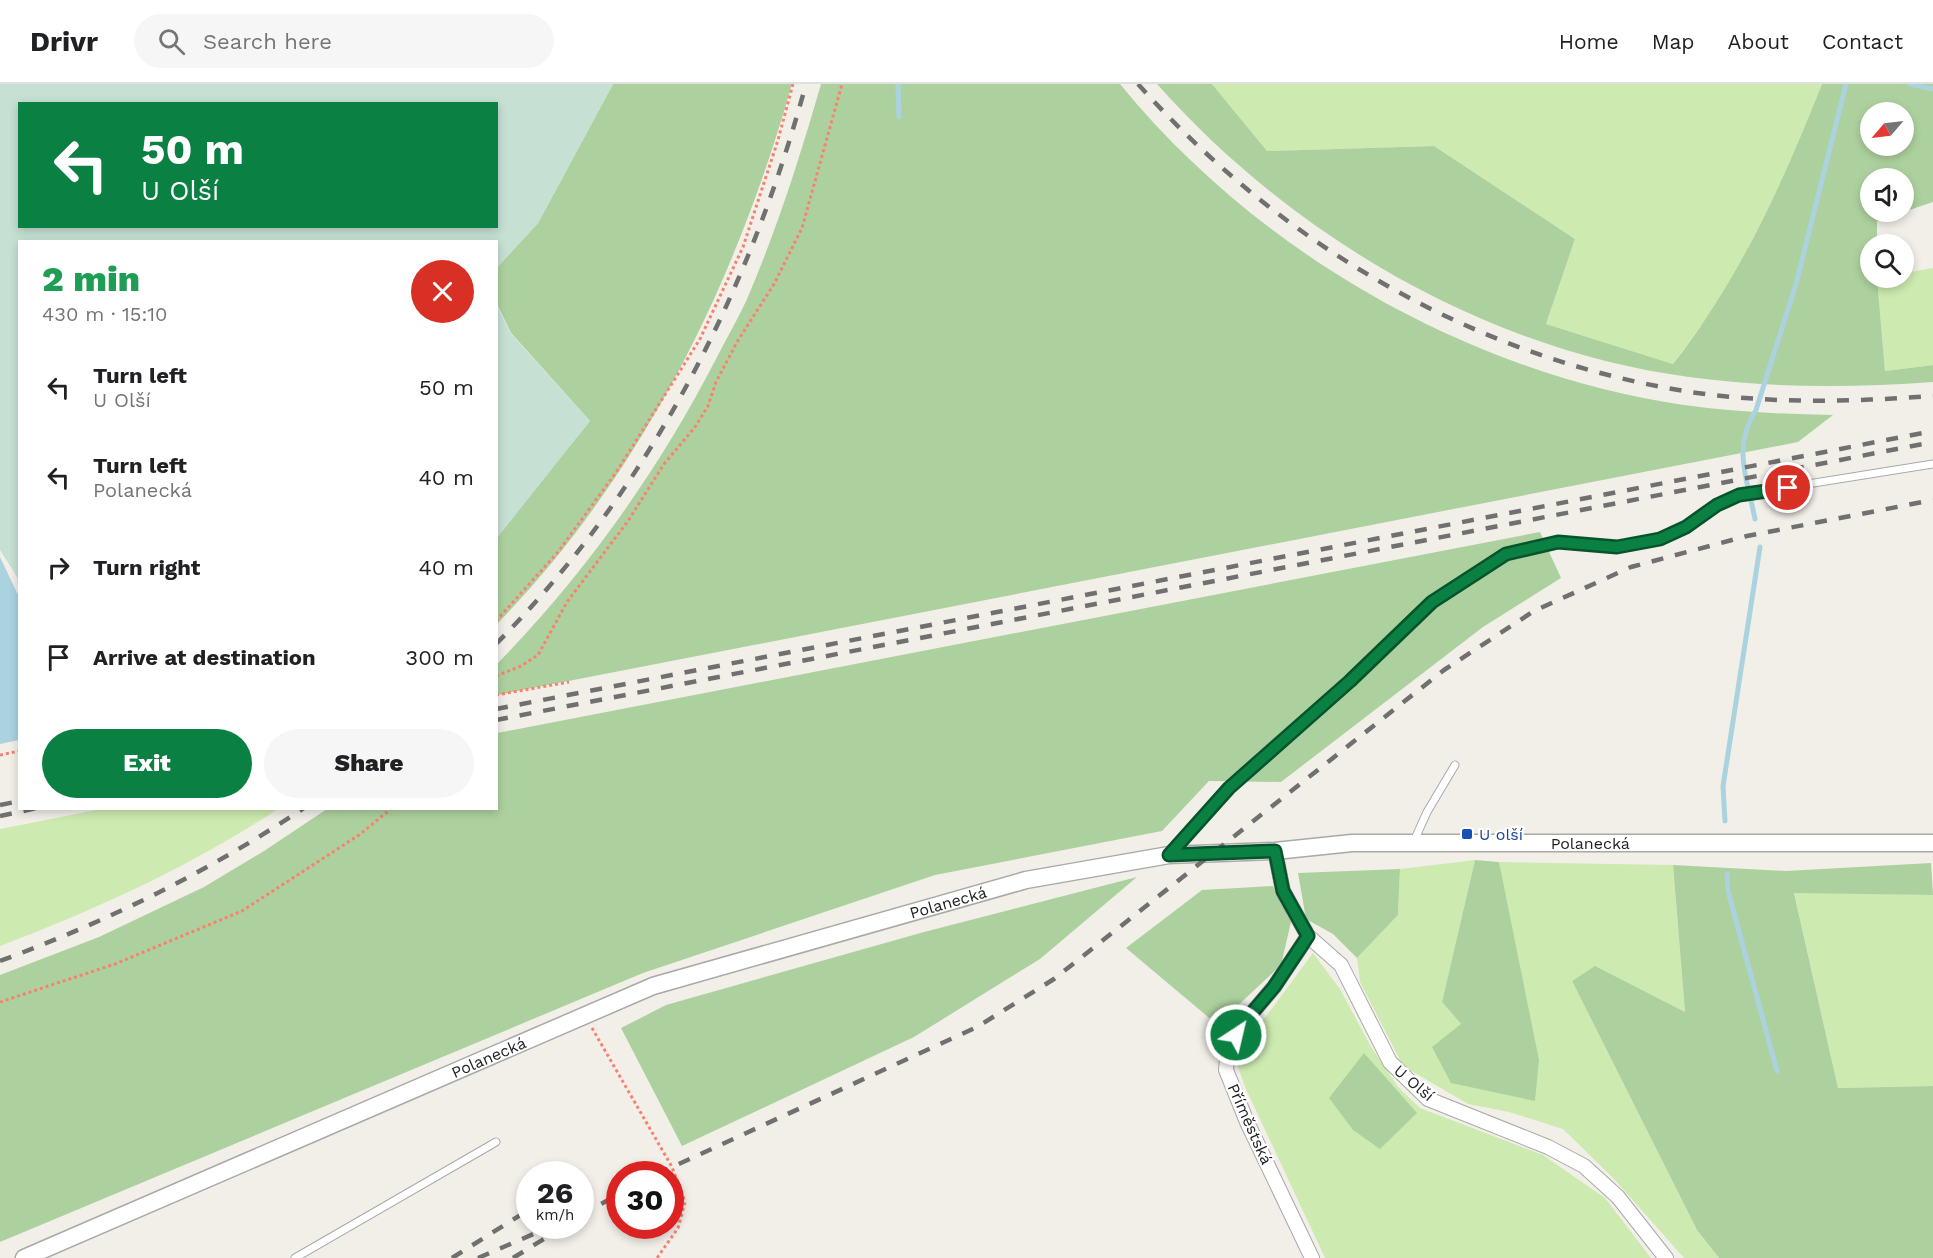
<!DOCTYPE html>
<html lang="en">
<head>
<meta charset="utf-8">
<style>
  :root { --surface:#fff; --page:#f6f6f6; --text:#202124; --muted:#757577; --line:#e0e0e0; --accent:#0b8043 }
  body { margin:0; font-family:"Work Sans",sans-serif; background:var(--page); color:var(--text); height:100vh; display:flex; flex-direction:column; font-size:22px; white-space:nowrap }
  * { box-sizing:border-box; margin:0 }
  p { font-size:20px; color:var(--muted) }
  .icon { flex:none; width:33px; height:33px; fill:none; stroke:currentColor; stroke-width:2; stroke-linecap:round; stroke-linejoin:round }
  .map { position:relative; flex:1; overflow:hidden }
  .details { position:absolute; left:18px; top:156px; width:480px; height:570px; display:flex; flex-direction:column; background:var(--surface); border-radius:0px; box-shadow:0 3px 9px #0003 }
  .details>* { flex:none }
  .top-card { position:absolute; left:18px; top:18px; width:480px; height:126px; border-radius:0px; box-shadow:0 3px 9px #0003; background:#0b8043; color:#fff; overflow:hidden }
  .needle { width:39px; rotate:242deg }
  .fabs { position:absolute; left:1860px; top:18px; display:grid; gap:12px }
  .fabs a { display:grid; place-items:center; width:54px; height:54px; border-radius:50%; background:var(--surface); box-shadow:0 3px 9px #0003; font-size:30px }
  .speed { position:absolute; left:516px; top:1077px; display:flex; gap:12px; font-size:30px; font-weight:700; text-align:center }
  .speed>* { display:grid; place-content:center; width:78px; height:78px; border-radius:50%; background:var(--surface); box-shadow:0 3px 9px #0003; line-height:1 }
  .speed small { font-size:15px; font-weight:400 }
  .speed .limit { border:9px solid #d22; background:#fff; color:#111 }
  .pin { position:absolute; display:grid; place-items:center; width:51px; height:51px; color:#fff; margin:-26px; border:3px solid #fff; border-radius:50%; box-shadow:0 2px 6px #0007 }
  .me { position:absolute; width:66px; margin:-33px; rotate:35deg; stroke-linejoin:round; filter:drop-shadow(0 0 4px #0008) }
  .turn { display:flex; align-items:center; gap:21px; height:126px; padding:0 24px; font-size:27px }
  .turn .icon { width:78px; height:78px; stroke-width:2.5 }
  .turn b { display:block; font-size:42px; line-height:51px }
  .round { display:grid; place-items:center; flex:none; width:63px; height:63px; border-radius:32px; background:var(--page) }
  .overview { display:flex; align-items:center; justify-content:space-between; height:102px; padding:0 24px }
  h1 { font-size:36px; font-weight:800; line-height:45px; color:#1e9e55 }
  .cta { display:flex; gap:12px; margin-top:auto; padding:12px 24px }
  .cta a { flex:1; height:69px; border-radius:36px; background:var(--accent); color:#fff; font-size:24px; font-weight:800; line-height:69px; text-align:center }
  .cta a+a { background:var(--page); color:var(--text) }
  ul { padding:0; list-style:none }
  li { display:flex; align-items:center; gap:18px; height:90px; padding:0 24px }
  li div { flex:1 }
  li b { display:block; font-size:22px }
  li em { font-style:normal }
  header { display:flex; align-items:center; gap:36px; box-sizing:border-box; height:84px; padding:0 30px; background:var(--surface); border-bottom:2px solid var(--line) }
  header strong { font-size:28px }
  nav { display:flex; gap:33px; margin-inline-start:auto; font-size:21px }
  .search { width:420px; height:54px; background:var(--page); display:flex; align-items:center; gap:15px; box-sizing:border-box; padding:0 21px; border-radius:33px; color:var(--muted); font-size:22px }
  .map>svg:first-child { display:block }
  .grass { fill:#cdebb0 }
  .forest { fill:#add19e; fill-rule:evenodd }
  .wetland { fill:#c6e0d4; fill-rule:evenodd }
  .water { fill:#aad3df }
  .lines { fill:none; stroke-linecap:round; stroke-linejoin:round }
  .stream { stroke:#aad3df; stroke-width:5 }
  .service-casing { stroke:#a9a9a9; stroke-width:9 }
  .minor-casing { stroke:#a9a9a9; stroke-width:16 }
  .tertiary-casing { stroke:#a9a9a9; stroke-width:19 }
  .path { stroke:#fa8072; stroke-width:3; stroke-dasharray:3 3; stroke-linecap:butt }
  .service { stroke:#fff; stroke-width:7 }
  .minor { stroke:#fff; stroke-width:14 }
  .tertiary { stroke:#fff; stroke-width:16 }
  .rail { stroke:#707070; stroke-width:4.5; stroke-dasharray:12 12; stroke-linecap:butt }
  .route-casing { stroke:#07532c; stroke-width:15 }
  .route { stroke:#0b8043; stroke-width:10 }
  .transit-dot { fill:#1a4fb4; stroke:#fff; stroke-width:2 }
  .labels { text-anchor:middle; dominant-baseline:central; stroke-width:4.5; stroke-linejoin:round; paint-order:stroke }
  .transit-label { font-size:16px; fill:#164399; stroke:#fff; text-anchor:start }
  .street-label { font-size:16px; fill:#222; stroke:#fff }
</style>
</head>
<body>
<header>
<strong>Drivr</strong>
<div class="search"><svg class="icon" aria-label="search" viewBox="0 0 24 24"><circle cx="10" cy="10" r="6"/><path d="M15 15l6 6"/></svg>Search here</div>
<nav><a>Home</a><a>Map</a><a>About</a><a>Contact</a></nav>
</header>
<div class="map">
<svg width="1933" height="1174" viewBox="0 0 1933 1174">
  <rect width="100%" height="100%" fill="#f2efe9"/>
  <path class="grass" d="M1212 0H1822L1792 78 1728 204 1673 280 1546 240 1575 155 1434 62 1267 67Z
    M1933 184V281L1885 287 1877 194H1904V189Z
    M107 724 278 725C191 782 98 825 0 862V745Z
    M1475 776 1442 918 1461 940 1451 999 1503 807 1499 778 1673 781 1685 928 1595 883 1572 897 1697 1146 1719 1174H1684L1614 1095 1563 1045 1509 1028 1468 1020 1403 982 1360 898 1357 874 1398 831 1400 785Z
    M1794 808 1933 811V1002L1838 1004Z
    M1313 869 1340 905 1370 961 1398 1003 1420 1024 1543 1071 1605 1114 1651 1174H1325L1245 1003 1235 974Z"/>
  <path class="forest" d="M613 0H792C736 198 642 391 497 540V450L590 337 511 249 497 220 496 184 538 139Z
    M821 0H1120C1257 168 1468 289 1684 321 1733 328 1783 330 1833 331L1798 358 497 611V580C585 490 658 387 716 275 726 255 738 235 747 215 777 145 800 73 821 0Z
    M1157 0H1212L1267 67 1434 62 1575 155 1546 240 1673 280C1739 196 1783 99 1822 0H1933V118L1877 137V160H1870V194H1877L1885 287 1933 281V298C1851 304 1771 304 1689 293 1486 266 1292 152 1157 0ZM1904 28V62H1870V28ZM1904 94V128H1870V94Z
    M1540 448 1561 494 1483 543 1281 698 1209 697 1162 747 935 791 643 889 0 1158V891L99 853 204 803 264 767 327 725 496 724 497 649Z
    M1475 776 1499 778 1539 976 1535 1017 1451 999 1432 963 1461 940 1442 918Z
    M1931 779 1933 811 1794 809 1838 1004 1933 1002V1174H1719L1697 1146 1572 897 1595 882 1685 928 1673 781 1786 787Z
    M1400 785 1398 831 1357 874 1333 850 1306 835 1298 789Z
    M1137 793 1040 875 914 953 682 1062 621 944 666 921 924 848Z
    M1273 802 1291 838 1281 881 1232 927 1220 943 1126 864 1202 806Z
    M1364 969 1417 1029 1380 1065 1353 1046 1329 1014Z"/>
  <path class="wetland" d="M0 0H613L538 139 497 184 496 158H20L19 496 0 466ZM20 20H496V142H20Z
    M496 220 511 250 590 337 497 454Z"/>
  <path class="water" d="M0 473 19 513V656L0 660Z"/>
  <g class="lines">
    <path class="stream" d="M898 0 899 33
      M1910 0 1933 5
      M1755 435C1747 394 1732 363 1756 326L1796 200 1846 0
      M1725 737 1723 702 1760 463
      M1727 790 1728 807 1777 987"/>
    <defs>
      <path id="service" d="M1414 757 1427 728 1455 681
        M1171 769 1229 704 1350 597 1433 518 1506 470 1558 458 1617 463 1660 455 1686 443 1717 421 1739 411 1933 380
        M295 1174 496 1058"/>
      <path id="minor" d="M1275 767 1283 807 1308 852 1341 881 1390 978 1428 1015 1548 1063 1584 1082 1618 1113 1666 1174
        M1308 852 1274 903 1245 937 1228 965 1226 986 1247 1038 1312 1174"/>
      <g id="tertiary">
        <path id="s1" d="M24 1174 653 902 1026 796 1169 771 1275 767 1352 759H1933"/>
      </g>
    </defs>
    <use href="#service" class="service-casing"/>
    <use href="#minor" class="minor-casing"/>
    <use href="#tertiary" class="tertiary-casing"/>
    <path class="path" d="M496 537 558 468 617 387 700 255 743 163 778 56 793 0
      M496 592 521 582 538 571 567 518 628 437 664 380 695 343 708 322 716 298 737 258 774 200 802 144 842 0
      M496 611 569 598
      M0 671 20 667
      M0 918 115 880 242 827 359 751 392 724
      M592 944 672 1083 685 1118 678 1144 657 1174"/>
    <use href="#service" class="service"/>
    <use href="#minor" class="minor"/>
    <use href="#tertiary" class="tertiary"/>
    <path class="rail" d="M1138 0C1281 160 1471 272 1684 307 1766 320 1850 318 1933 312
      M496 560C650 405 749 209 806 0
      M496 625 1933 347
      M496 636 1933 358
      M0 721 20 717
      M0 732 37 724
      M0 877C108 837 208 788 304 724
      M657 1090 977 943 1054 895 1444 586 1534 527 1631 483 1747 452 1933 416
      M580 1131 620 1110
      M452 1174 530 1125
      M478 1174 552 1142
      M513 1174 565 1142"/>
  </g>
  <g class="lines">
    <defs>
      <path id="route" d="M1236 951 1245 937 1274 903 1308 852 1283 807 1275 767 1169 771 1229 704 1350 597 1432 518 1506 470 1558 458 1617 463 1660 455 1686 443 1717 421 1739 411 1788 404"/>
    </defs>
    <use href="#route" class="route-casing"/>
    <use href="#route" class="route"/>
  </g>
  <rect class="transit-dot" x="1461" y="744" width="12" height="12" rx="3"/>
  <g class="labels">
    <g class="transit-label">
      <text x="1479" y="750">U olší</text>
    </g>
    <g class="street-label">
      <text stroke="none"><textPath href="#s1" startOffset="1640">Polanecká</textPath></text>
      <text stroke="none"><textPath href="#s1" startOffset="992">Polanecká</textPath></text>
      <text stroke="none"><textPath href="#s1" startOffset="506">Polanecká</textPath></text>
      <text transform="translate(1414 999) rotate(40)">U Olší</text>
      <text transform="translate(1250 1040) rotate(66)">Příměstská</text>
    </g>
  </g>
</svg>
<div class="fabs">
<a><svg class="needle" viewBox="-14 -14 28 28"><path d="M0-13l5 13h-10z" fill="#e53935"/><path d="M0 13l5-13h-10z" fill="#757577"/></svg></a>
<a><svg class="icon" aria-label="sound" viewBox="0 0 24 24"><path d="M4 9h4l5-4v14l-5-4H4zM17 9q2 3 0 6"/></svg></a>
<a><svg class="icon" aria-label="search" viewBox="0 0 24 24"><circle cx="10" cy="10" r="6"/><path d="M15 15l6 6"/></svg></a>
</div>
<div class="speed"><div>26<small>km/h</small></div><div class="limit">30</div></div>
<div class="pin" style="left:1788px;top:404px;background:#d93025"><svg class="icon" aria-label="arrive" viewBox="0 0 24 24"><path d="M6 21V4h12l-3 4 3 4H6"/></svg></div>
<svg class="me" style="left:1236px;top:951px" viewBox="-20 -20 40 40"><circle r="17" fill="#0b8043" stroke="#fff" stroke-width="3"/><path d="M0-11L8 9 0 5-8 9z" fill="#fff"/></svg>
<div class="top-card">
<div class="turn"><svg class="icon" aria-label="left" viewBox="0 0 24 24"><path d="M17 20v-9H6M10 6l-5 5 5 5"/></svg><div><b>50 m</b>U Olší</div></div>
</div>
<section class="details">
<div class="overview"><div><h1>2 min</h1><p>430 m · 15:10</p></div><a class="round" style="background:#d93025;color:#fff"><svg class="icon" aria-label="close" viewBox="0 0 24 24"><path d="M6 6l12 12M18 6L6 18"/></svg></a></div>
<ul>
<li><svg class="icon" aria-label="left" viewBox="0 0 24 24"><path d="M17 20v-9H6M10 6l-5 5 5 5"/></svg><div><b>Turn left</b><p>U Olší</p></div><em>50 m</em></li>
<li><svg class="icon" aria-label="left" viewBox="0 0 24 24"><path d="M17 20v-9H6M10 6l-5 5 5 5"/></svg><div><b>Turn left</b><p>Polanecká</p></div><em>40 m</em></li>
<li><svg class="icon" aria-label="right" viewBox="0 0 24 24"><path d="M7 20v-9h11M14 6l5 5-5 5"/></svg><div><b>Turn right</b></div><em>40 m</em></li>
<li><svg class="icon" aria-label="arrive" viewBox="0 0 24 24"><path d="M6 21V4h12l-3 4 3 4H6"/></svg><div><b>Arrive at destination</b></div><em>300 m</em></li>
</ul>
<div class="cta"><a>Exit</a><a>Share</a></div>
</section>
</div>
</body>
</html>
